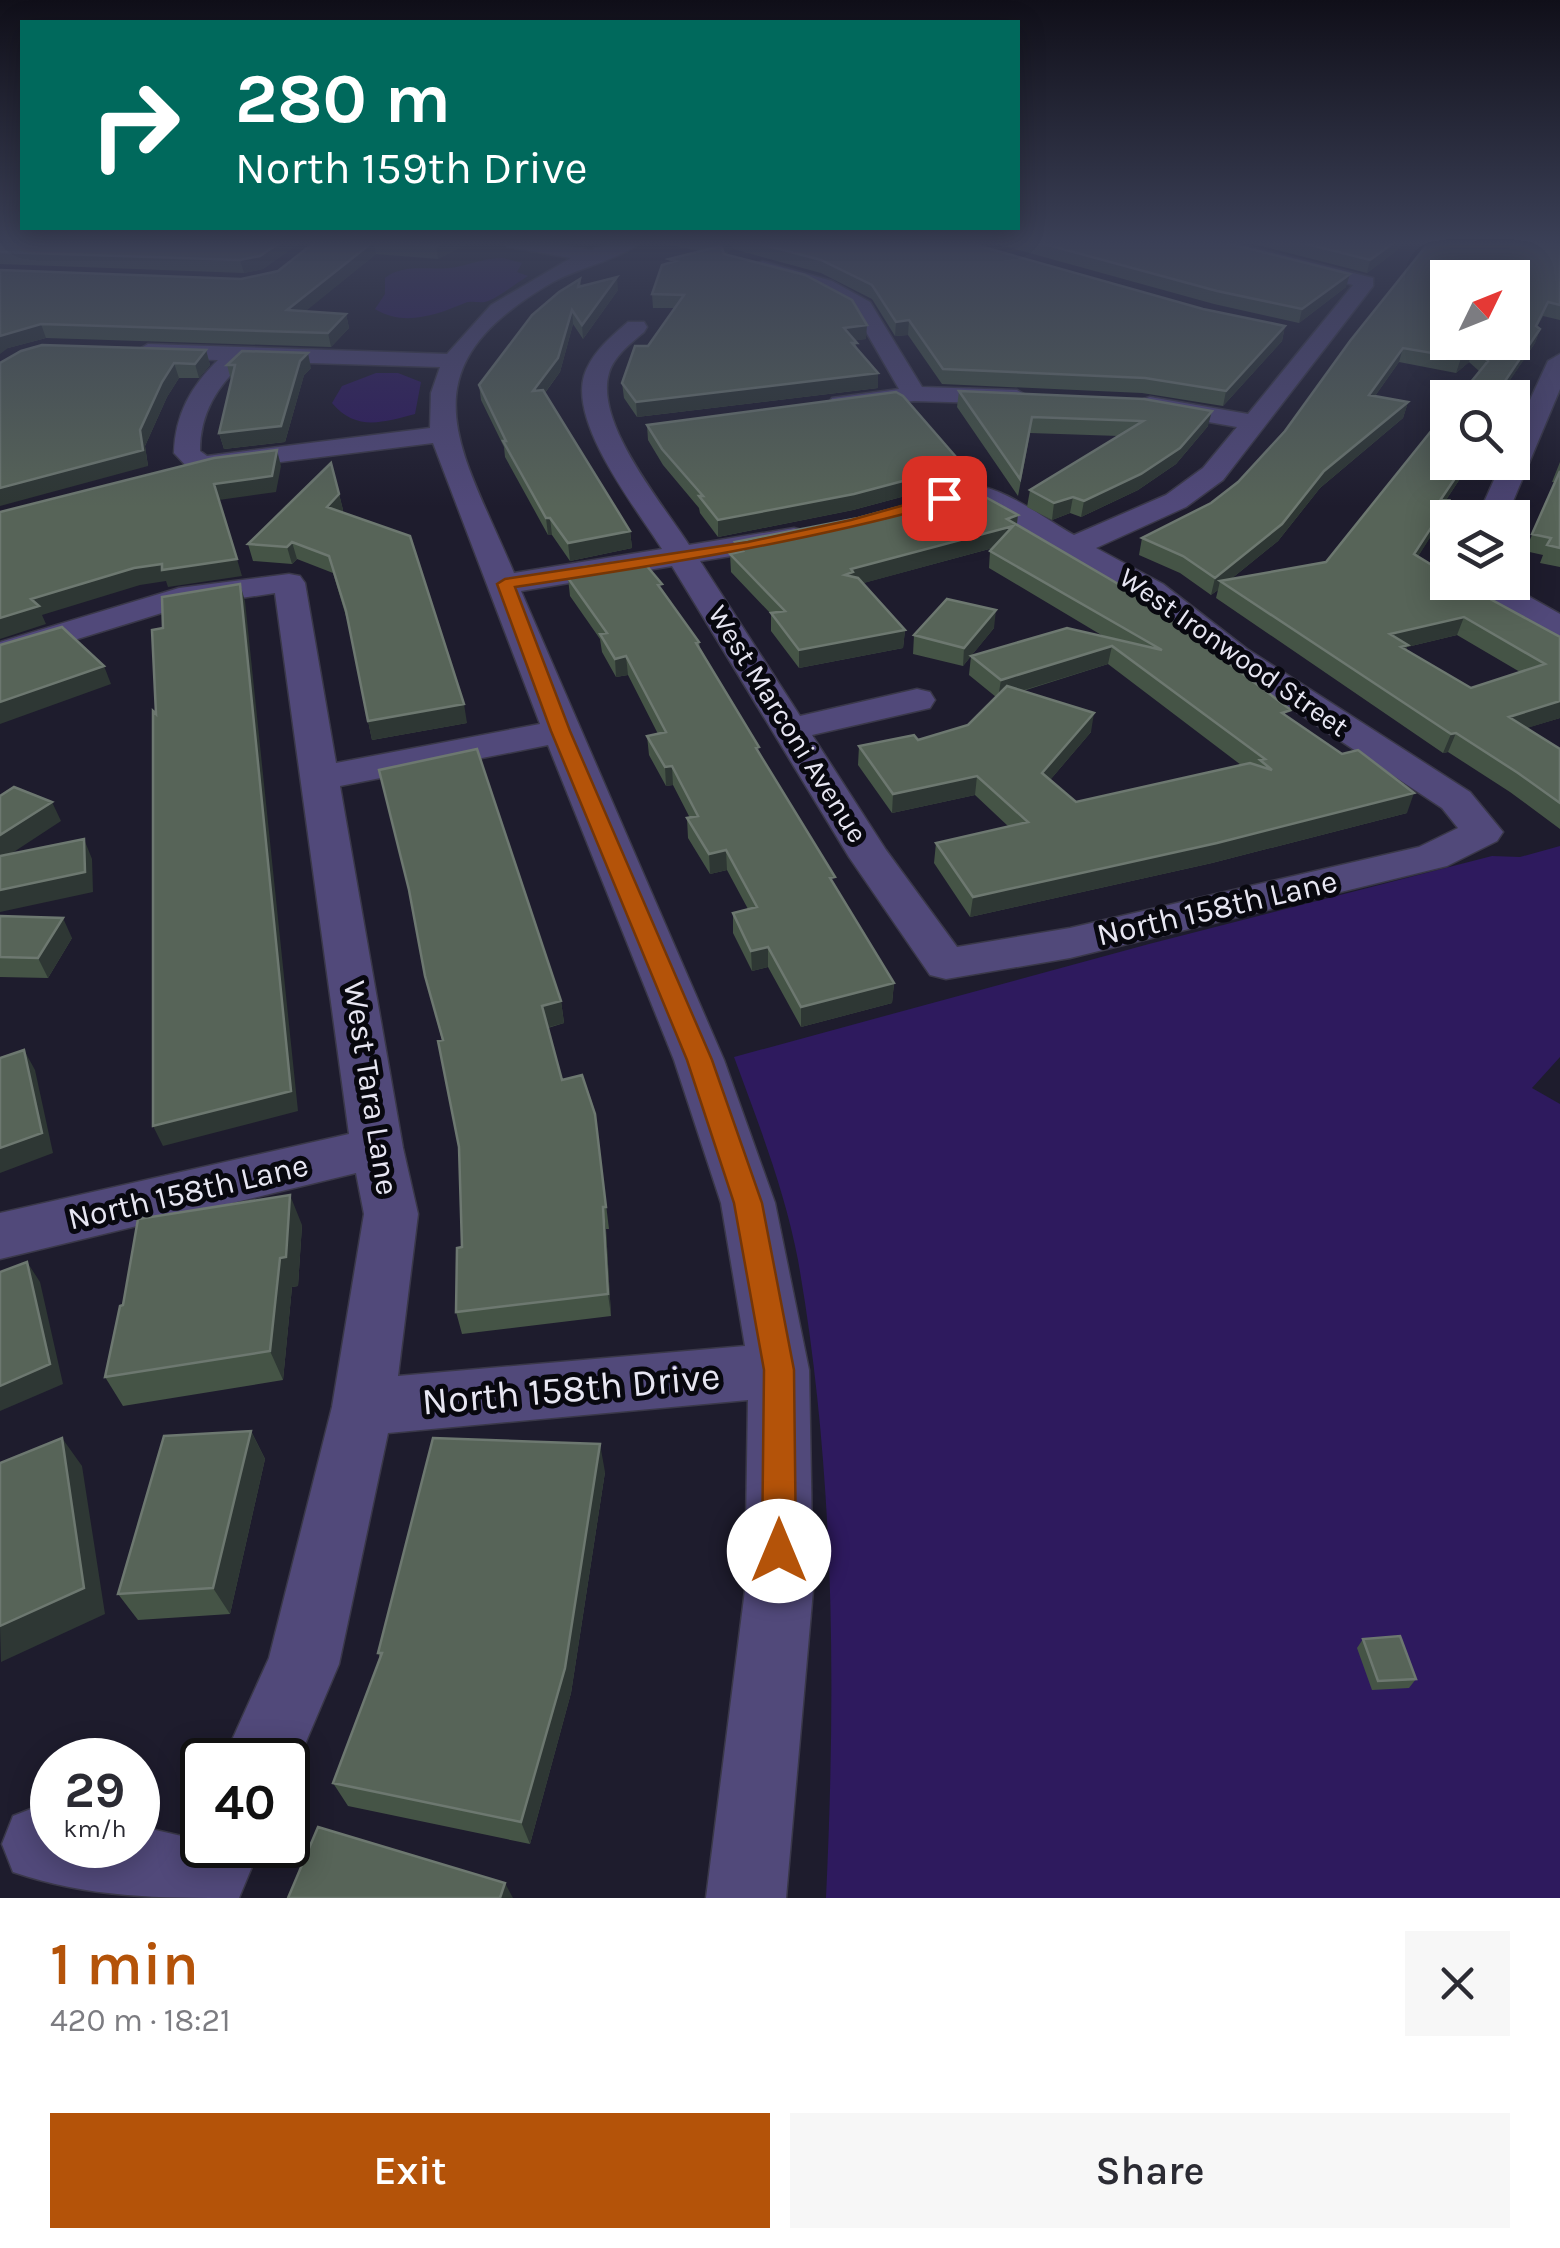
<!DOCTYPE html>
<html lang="en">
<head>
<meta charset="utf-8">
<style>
  :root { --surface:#fff; --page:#f7f7f7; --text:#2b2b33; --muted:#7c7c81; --accent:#b45309 }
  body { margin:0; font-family:Karla,sans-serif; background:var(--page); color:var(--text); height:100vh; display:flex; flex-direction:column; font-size:38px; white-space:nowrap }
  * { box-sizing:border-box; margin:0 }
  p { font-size:32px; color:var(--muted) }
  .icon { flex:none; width:55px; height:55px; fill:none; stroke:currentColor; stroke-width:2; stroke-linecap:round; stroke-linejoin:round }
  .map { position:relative; height:1898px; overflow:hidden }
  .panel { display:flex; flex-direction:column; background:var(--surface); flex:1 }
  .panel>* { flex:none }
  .hud { position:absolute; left:20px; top:20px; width:1000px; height:210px; border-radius:0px; box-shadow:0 5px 25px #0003; background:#00695c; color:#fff; overflow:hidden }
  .needle { width:65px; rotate:47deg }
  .controls { position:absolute; left:1430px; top:260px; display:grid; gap:20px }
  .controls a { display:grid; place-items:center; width:100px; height:100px; border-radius:0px; background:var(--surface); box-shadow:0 5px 25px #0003; font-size:50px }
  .speed { position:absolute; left:30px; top:1738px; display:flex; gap:20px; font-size:50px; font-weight:700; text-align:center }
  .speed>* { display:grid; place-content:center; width:130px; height:130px; border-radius:50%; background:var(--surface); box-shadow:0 5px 25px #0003; line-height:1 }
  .speed small { font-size:25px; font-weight:400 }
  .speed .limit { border:5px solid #111; border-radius:15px; background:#fff; color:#111 }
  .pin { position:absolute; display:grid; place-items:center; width:85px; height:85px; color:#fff; margin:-42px; border-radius:20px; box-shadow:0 5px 15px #0006 }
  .me { position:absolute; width:110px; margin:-55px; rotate:0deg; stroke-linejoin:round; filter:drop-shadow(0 0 8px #0008) }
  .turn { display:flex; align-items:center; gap:35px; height:210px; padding:0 50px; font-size:45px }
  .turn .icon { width:130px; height:130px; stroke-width:2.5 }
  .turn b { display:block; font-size:70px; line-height:85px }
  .round { display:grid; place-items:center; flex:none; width:105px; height:105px; border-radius:0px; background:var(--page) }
  .summary { display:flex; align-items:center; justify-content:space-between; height:170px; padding:0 50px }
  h1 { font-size:60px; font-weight:600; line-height:75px; color:var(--accent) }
  .action { display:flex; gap:20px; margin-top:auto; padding:20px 50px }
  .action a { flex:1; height:115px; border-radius:0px; background:var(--accent); color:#fff; font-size:40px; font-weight:600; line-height:115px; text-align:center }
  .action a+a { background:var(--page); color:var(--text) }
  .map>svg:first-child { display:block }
  .green { fill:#2e1a5e }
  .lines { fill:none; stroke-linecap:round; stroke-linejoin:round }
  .minor-casing { stroke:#3a3849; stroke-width:3 }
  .minor { fill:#51497a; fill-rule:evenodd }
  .wall { fill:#455446; fill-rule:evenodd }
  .shaded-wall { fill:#2e3734 }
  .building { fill:#576458; stroke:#6d7870; stroke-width:2.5; fill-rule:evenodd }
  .route { fill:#b45309; stroke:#753606; stroke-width:2.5 }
  .labels { text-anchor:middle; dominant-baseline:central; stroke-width:10; stroke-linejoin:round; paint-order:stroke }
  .far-street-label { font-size:28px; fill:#e7e6f2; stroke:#08080f }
  .street-label { font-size:32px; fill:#e7e6f2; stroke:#08080f }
  .near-street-label { font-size:38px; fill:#e7e6f2; stroke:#08080f }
</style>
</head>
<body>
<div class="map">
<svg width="1560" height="1898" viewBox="0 0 1560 1898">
  <rect width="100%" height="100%" fill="#1e1c2d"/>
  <path class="green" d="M503 258 522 263 517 272 528 276C515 284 502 295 488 301 481 304 473 300 465 303 436 315 404 327 375 309L385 294V278C406 262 431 272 456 267 472 264 485 258 503 258Z
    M376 373H398L421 382 415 414C384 422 356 432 332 403L342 386Z
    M1560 846V1057L1532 1088 1560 1104V1898H826C836 1686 835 1470 798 1260 785 1191 758 1122 734 1057L1149 944 1492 856 1520 857Z"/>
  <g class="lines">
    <defs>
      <path id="minor" d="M499 241H541L591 250 615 241H642C624 258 578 268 553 282 400 370 460 445 514 573L662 549C636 508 570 425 584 376 591 353 611 337 628 322H644L647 327 644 332C631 343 614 356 609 373 594 423 663 504 689 545L794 528 805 531 809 537 805 543 794 546 700 561 800 716 917 689 930 692 935 700 930 708 812 735 886 850 957 947 1070 928 1419 847 1458 828 1442 808 1223 663 1141 598 967 499 952 498 948 492 952 486C992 476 1039 516 1074 535L1166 495 1203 468 1237 427 1141 410 1137 405 1141 400 1150 397 1248 414 1353 285 1197 245 1195 241H1227L1373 278V286L1223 480 1186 507 1096 548 1163 584 1247 649 1470 792 1503 832 1497 841 1447 866 1070 958 946 979 930 975 849 857 672 566 521 591 724 1060 775 1203 809 1370 813 1590 786 1898H706L745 1590 748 1400 388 1433 339 1664 288 1784V1760H223L269 1658 332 1407 364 1214 356 1173 0 1259V1213L349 1134 275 593 181 607 0 663V642L179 588 289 574 300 576 305 583 336 763 540 724 433 443 200 472 190 470 174 453C175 415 191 386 218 360L148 358 136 351 148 344 447 354 491 305 571 258 508 247ZM245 361 440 367 431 393 430 428 207 456 200 451C200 413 217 386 245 361ZM548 745 674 1060 721 1203 745 1346 398 1376 418 1214 403 1148 340 786Z
        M762 261 832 281 870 302 922 387 1017 390 1029 397 1017 404 914 401 832 408 829 403 832 398 899 389 854 311 818 289 755 271 752 267Z
        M1560 354V389L1506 518H1477L1502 462H1512V439L1548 361Z
        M1464 582H1503L1560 614V638L1548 635 1468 589Z
        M41 1805 52 1808V1845H138V1826L186 1837 194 1817 202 1814V1845H261L239 1898C159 1898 89 1898 13 1872L2 1844 13 1816Z"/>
    </defs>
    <use href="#minor" class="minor-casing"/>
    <use href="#minor" class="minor"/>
  </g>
  <path class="wall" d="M0 241H302L263 269 244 273 0 264Z
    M316 241H472L438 259 376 254 305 311 346 314 349 328 331 347 46 338 8 348 0 270 241 279 278 271Z
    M665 241H962L1203 309 1285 326 1282 341 1223 406 1142 393 942 384 908 335 895 336 872 299 821 273 733 249 725 254 866 339 855 340 857 349 878 373V388L637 417 624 398 622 383 675 308H653L652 294 670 263 669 259 700 251 665 244Z
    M986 241H1218L1346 287 1299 323 1214 304Z
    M1242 241H1409L1367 273Z
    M1430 241H1560V320L1543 316 1537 327 1540 329 1535 343 1503 390 1501 398H1458L1479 371 1469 362 1456 373 1399 362 1375 396 1408 402 1403 418 1320 488 1278 541 1231 579 1326 562 1467 468 1446 500 1443 517 1418 556 1472 591 1560 637V718L1526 728 1560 749V829L1510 792 1448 752 1443 753 1216 598 1218 590 1211 595 1180 573 1139 555 1142 538 1211 503 1238 482 1285 431ZM1457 635 1520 672 1471 688 1406 650 1407 647Z
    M580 279 581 286 618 290 583 339 573 324 560 372 545 393 630 531 632 548 570 561 552 535H548L505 457 504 447 481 400 479 385Z
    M206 350 210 365 199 378H179L167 397 145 446 148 466 0 363Z
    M227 365 311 368 304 375 285 442 224 449 219 433 231 380Z
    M959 391 1208 426 1176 464 1138 490 1081 517 1070 513 1052 520 1027 507 1030 490 1119 436 1030 433 1018 496 957 407Z
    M647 425 961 481 853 510 718 537 700 513 699 508 663 465 648 440Z
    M1560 462V567L1540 563 1543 555 1525 551 1555 482H1552Z
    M339 494 343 510 342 512 467 723 372 740 348 623 333 573 297 559 292 564 253 561 248 544Z
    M1017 525 1289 717 1407 813 1212 863 970 917 934 863 936 843 1009 827 975 795 892 813 858 765 859 746 918 740 968 725 996 697 969 675 971 656 963 666 913 654 914 635 994 628 971 656 1103 636 989 568 990 551 993 548 863 583 905 630 903 648 799 668 771 631V614L731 572 730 554 736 553 735 542ZM1108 664 1241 765 1076 802 1050 780 1091 732 1023 691Z
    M584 567 662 590 699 642 700 649 834 886 894 983 892 1003 801 1027 768 967 752 971 733 933V913L748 909 727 870 710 874 688 838 687 818H690L673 785 666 786 649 755 647 736 658 734 628 675 616 677 602 652 600 639 570 596 568 578 585 575Z
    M0 916 72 938 48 978 0 977Z
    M425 976 561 1001 564 1023 548 1028 562 1080 595 1114 609 1229H606L611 1316 462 1334 456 1312 462 1247 459 1147 442 1040Z
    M302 1225 298 1286 292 1287 283 1380 123 1406 105 1377 123 1305Z
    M251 1431 265 1459 230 1614 138 1620 118 1594Z
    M605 1472 571 1693 530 1844 348 1806 333 1783 380 1658 378 1653Z
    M1363 1639 1416 1679 1409 1688 1372 1690 1357 1648Z"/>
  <path class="shaded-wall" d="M282 241H302L263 269 244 273 240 260Z
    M374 241 376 254 290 324 287 310Z
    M446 241H472L438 259 436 246Z
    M725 241H733V249L721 256V243Z
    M1396 241H1409L1367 273 1370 260Z
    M1350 274 1346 287 1299 323 1302 309Z
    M617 277 618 290 583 339 582 325Z
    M572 310 573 324 560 372 535 406 533 391Z
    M346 314 349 328 331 347 328 333Z
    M909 320 908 335 895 336 896 322Z
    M0 324H41L46 338 8 348 0 354Z
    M867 325 866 339 844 342V328Z
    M1285 326 1282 341 1223 406 1226 391Z
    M1540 329 1535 343 1498 398 1499 390Z
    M1474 347 1469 362 1456 373 1461 358Z
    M1403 348 1399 362 1365 410 1369 395Z
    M206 350 210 365 199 378 195 364Z
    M308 353 311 368 304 375 285 442 224 449 219 433Z
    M174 363 179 378 167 397 145 446 148 466 0 506V488L140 430 162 382Z
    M878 373V388L637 417 636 402Z
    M1408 402 1403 418 1320 488 1278 541 1225 584 1220 581 1218 590 1211 595 1215 578 1324 471Z
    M1212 411 1208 426 1176 464 1138 490 1081 517 1084 501Z
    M277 450 281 466 276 492 219 500 214 484Z
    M1466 462H1469L1467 468 1436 515 1441 499Z
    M963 465 961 481 853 510 718 537V520Z
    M339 494 343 510 331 523 327 507Z
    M1073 497 1070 513 1052 520 1054 503Z
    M1449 500 1443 517 1409 571 1414 554Z
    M1018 515 1016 532 1011 543 853 586 845 575 851 569Z
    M546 518H550L552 535H548Z
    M630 531 632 548 570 561 568 543Z
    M292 542 297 559 292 564 287 547Z
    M237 559 242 576 168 587 166 581 140 585 42 615 46 624 0 639V618L31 599 134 568 162 564Z
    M240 584 245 601 298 1111 163 1146 153 1126Z
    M996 610 994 628 963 666 964 648Z
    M1464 617 1457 635 1407 647 1401 663 1390 634Z
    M905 630 903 648 799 668V650Z
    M1112 646 1108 664 998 698 1001 680Z
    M626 656 628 675 616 677 615 659Z
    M104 666 111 684 0 724V702Z
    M1560 701V718L1501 736 1509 717Z
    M464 704 467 723 372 740 368 721Z
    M1094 713 1091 732 1039 793 1042 773Z
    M1456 733 1448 752 1443 753 1451 734Z
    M672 766 673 785 666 786 665 767Z
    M977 776 975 795 892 813 893 794Z
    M1414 793 1407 813 1212 863 970 917 973 897Z
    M52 802 61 821 0 861V835Z
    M84 839 92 859 93 892 0 912V890Z
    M726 850 727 870 710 874 709 854Z
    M63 918 72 938 48 978 38 958Z
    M768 947V967L752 971 751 951Z
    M894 983 892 1003 801 1027V1007Z
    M561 1001 564 1023 546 1028 542 1006Z
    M24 1050 35 1070 53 1153 0 1173V1148Z
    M290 1195 302 1225 298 1286 292 1287 283 1380 270 1351 280 1258Z
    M603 1207 606 1229 611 1316 608 1294Z
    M27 1262 40 1282 63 1384 0 1411V1386Z
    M251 1431 265 1459 230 1614 213 1588Z
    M62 1438 82 1466 105 1614 1 1662 0 1626Z
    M600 1444 605 1472 571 1693 530 1844 521 1822Z
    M505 1883 513 1898H500Z"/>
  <path class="building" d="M0 241H282L260 256 240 260 0 252Z
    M316 241H374L287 310 346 314 328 333 41 324 0 336V270L241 279 278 271Z
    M376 241H446L436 246Z
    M749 241H962L1203 309 1285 326 1226 391 1145 378 943 369 909 320 896 322 872 285 821 260Z
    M1033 241H1218L1350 274 1302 309 1217 291Z
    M1295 241H1396L1370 260Z
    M1430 241H1560V305L1548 302 1536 326 1540 329 1499 390H1503L1500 398H1458L1488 361 1474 347 1461 358 1403 348 1369 395 1408 402 1324 471 1282 524 1215 578 1183 556 1142 538 1211 503 1238 482 1285 431 1350 341ZM1448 278H1512V342H1448Z
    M721 246 724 254 805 275 852 300 867 325 844 328 857 343H852L878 373 636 402 622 383 635 346H648L684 295 652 294 662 265 676 261 669 259Z
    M617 277 582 325 572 310 558 358 533 391 543 390 630 531 568 543 550 518H546L503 441H506L479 385 532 315 559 292 580 279 578 287Z
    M42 345 206 350 195 364 174 363 162 382 140 430 143 450 0 488V363L21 351Z
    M242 351 308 353 300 361 281 426 219 433 235 365H227Z
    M959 391 1144 399 1212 411 1180 448 1141 474 1084 501 1073 497 1054 503 1030 490 1143 421 1032 417 1020 479Z
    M896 392 903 396 963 465 854 494 718 520 699 496H703L662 449 647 425Z
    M1448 410V462H1466L1441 499 1449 500 1414 554 1448 575V582H1459L1560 637V701L1509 717 1560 749V803L1518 773 1456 733 1451 734 1220 581 1326 562ZM1464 617 1545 664 1471 688 1401 647 1408 645 1390 634Z
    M277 450 272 476 214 484 237 559 162 570V564L134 568 31 599 39 606 0 618V512L214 458Z
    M331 463 339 494 327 507 410 536 464 704 368 721 346 611 329 556 292 542 287 547 248 544Z
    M1560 471V548L1547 545 1551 538 1532 534Z
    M969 488 1018 515 1007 519 1137 595 1291 710 1282 713 1342 754 1358 750 1414 793 1217 843 973 897 936 843 1028 822 977 776 893 794 859 746 914 735 918 740 968 725 1007 686 1094 713 1042 773 1076 802 1250 763 1272 770 1260 760 1265 759 1112 646 1001 680 971 656 1067 628 1162 650 990 551 1013 526 851 569 853 572 845 575 858 578 905 630 799 650 771 613 785 611 730 554 743 551 735 542 858 518Z
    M641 559 662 584 658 585 699 642 696 643 759 747 756 748 835 877 830 878 894 983 801 1007 768 947 751 951 733 913 757 907 726 850 709 854 687 818 698 816 672 766 665 767 647 736 666 732 626 656 615 659 600 634 607 633 568 578 589 574 584 567Z
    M240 584 291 1091 153 1126V711L156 714 152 630 163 628 162 597Z
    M947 599 996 610 964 648 914 635Z
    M62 627 104 666 0 702V645Z
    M477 749 561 1001 542 1006 562 1080 582 1075 595 1114 606 1207H603L608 1294 456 1312 457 1248 462 1247 459 1147 438 1041 443 1040 425 976 409 890 379 770Z
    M14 787 52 802 0 835V796Z
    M84 839 85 872 0 890V856Z
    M0 916 63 918 38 958 0 957Z
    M24 1050 42 1133 0 1148V1058Z
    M290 1195 286 1257 280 1258 270 1351 105 1377 120 1306 123 1305 138 1219Z
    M27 1262 50 1364 0 1386V1272Z
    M251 1431 213 1588 118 1594 164 1436Z
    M62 1438 84 1588 0 1626V1463Z
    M433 1438 600 1444 565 1668 521 1822 333 1783 382 1653H378Z
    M1400 1636 1416 1679 1378 1681 1363 1639Z
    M318 1827 505 1883 500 1898H288Z"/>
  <linearGradient id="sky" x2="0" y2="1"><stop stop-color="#100f19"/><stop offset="0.48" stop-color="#3b4057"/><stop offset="1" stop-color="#3b4057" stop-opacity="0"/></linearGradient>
  <rect width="1560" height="507" fill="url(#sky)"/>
  <path class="route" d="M944 494 949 495V502C806 542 661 565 515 587L570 731 712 1060 762 1203 794 1370 796 1551 791 1563 779 1568 767 1563 762 1551 764 1370 734 1203 687 1060 551 731 497 584 505 579 748 542 851 520Z"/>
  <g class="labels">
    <g class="far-street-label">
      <text transform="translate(1234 652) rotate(35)">West Ironwood Street</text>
      <text transform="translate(788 724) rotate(58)">West Marconi Avenue</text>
    </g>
    <g class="street-label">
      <text transform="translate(1217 908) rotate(-13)">North 158th Lane</text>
      <text transform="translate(371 1088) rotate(81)">West Tara Lane</text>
      <text transform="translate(188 1192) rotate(-13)">North 158th Lane</text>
    </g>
    <g class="near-street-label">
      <text transform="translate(571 1389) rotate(-5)">North 158th Drive</text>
    </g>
  </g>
</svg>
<div class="controls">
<a><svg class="needle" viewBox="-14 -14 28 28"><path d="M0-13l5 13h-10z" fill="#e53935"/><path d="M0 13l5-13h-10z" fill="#7c7c81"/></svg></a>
<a><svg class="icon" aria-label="search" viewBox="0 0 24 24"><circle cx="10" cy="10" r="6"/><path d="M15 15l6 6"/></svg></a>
<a><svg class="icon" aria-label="layers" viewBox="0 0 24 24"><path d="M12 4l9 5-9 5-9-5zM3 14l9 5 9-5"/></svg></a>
</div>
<div class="speed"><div>29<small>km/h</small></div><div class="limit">40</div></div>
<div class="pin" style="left:944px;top:498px;background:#d93025"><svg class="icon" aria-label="arrive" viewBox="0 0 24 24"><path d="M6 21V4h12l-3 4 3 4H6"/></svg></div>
<svg class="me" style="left:779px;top:1551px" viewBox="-20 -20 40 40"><circle r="19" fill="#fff"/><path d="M0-13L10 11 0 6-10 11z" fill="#b45309"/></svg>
<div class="hud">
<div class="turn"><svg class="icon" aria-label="right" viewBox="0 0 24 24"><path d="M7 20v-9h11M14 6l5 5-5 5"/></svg><div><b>280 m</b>North 159th Drive</div></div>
</div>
</div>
<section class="panel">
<div class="summary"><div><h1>1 min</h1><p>420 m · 18:21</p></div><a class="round"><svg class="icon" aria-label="close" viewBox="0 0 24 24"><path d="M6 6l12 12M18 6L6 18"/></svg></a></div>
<div class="action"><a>Exit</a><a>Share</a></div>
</section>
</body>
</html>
